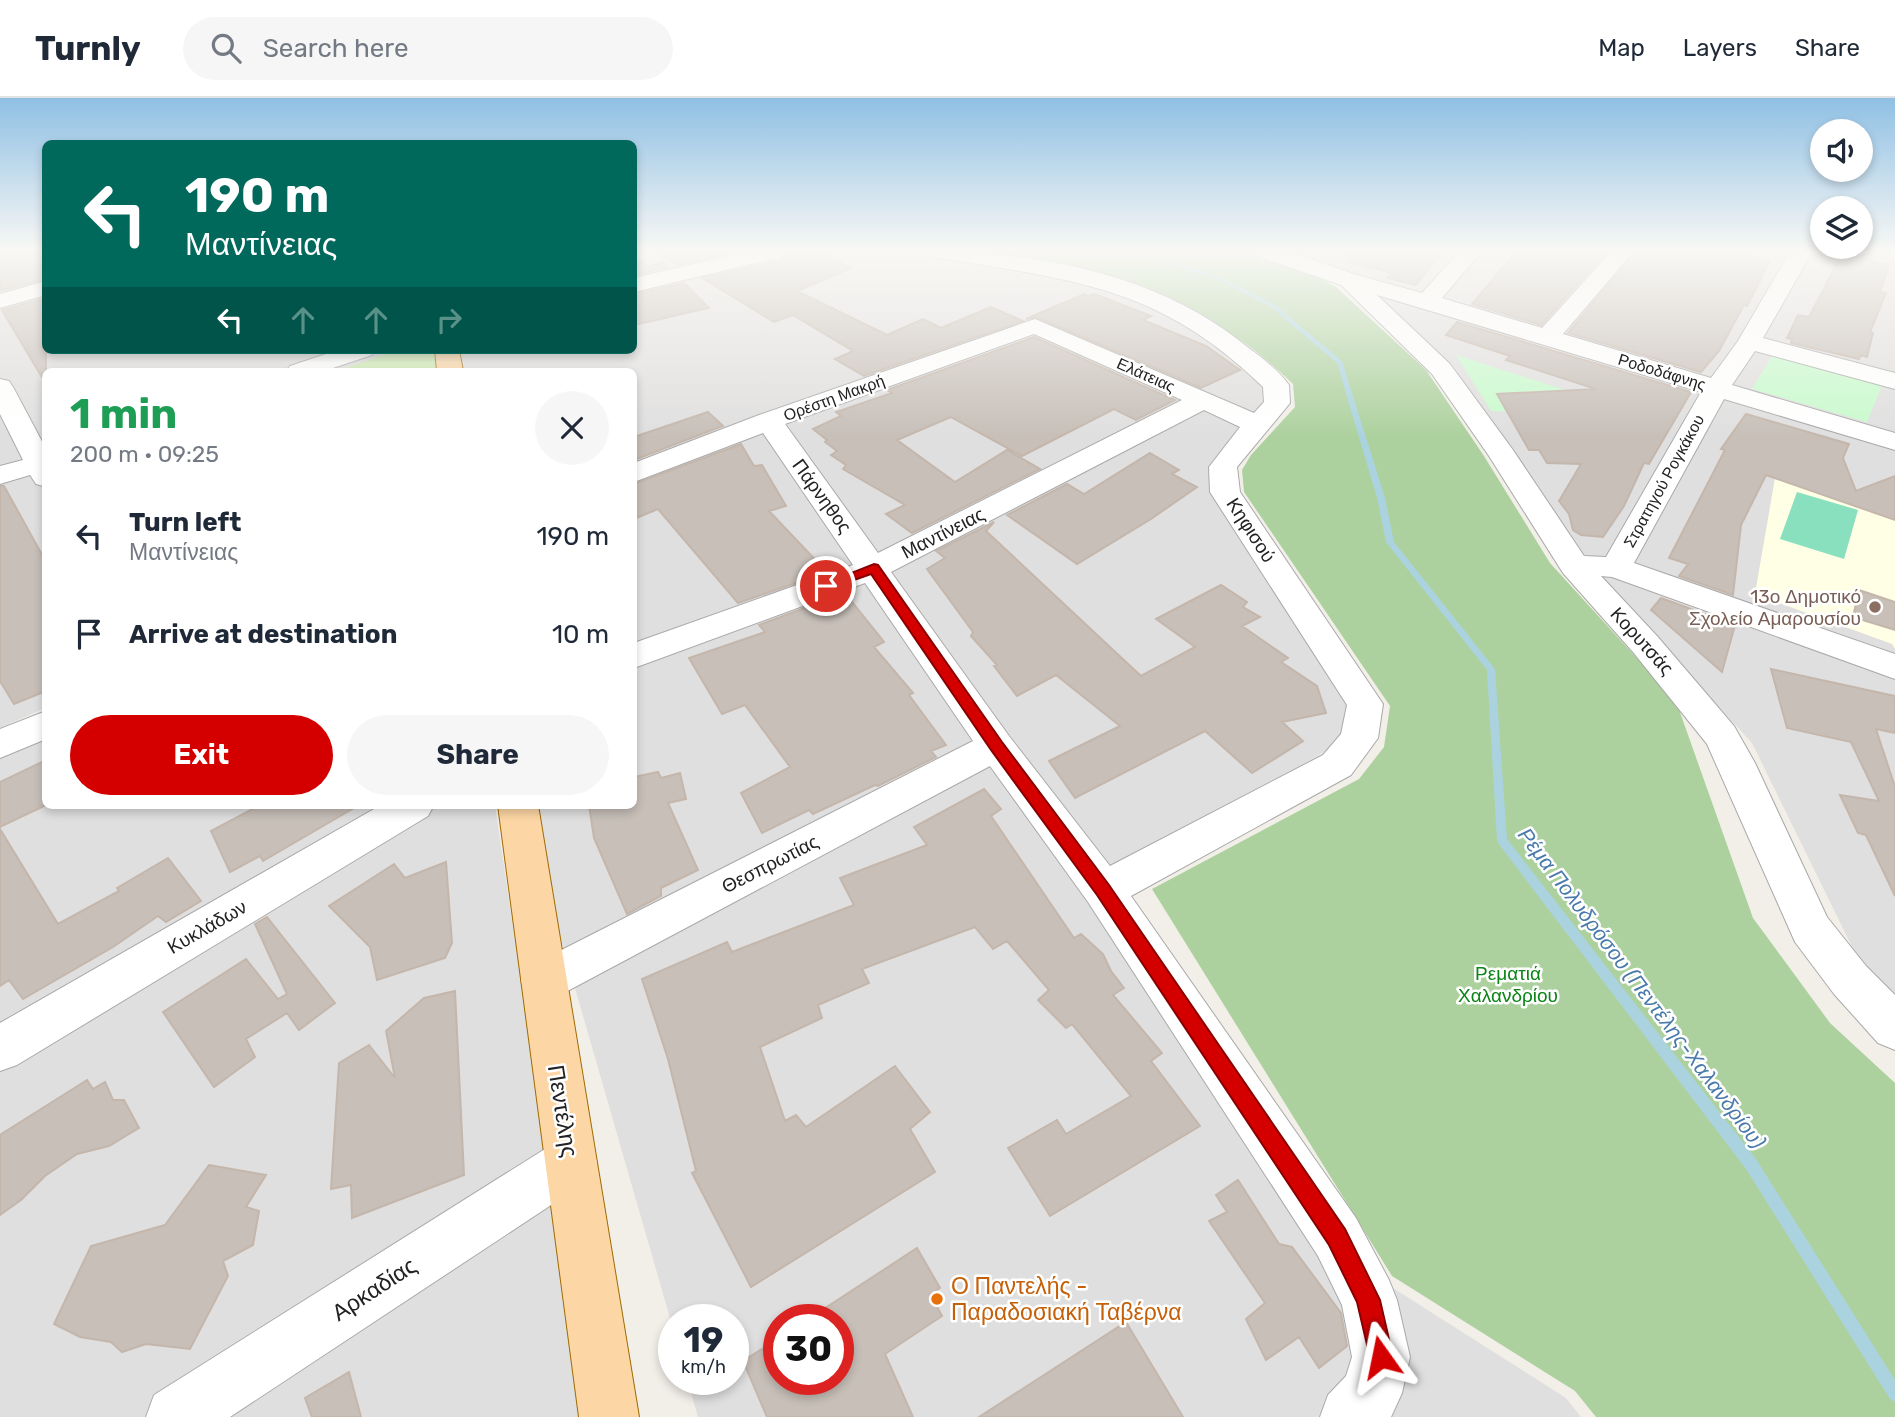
<!DOCTYPE html>
<html lang="en">
<head>
<meta charset="utf-8">
<style>
  :root { --surface:#fff; --page:#f6f6f7; --text:#1f2937; --muted:#747a83; --line:#e0e1e3; --accent:#d40000 }
  body { margin:0; font-family:Rubik,sans-serif; background:var(--page); color:var(--text); height:100vh; display:flex; flex-direction:column; font-size:26px; white-space:nowrap }
  * { box-sizing:border-box; margin:0 }
  p { font-size:23px; color:var(--muted) }
  .icon { flex:none; width:38px; height:38px; fill:none; stroke:currentColor; stroke-width:2; stroke-linecap:round; stroke-linejoin:round }
  .map { position:relative; flex:1; overflow:hidden }
  .side { position:absolute; left:42px; top:270px; width:595px; height:441px; display:flex; flex-direction:column; background:var(--surface); border-radius:10px; box-shadow:0 4px 10px #0003 }
  .side>* { flex:none }
  .top-card { position:absolute; left:42px; top:42px; width:595px; height:214px; border-radius:10px; box-shadow:0 4px 10px #0003; background:#00695c; color:#fff; overflow:hidden }
  .buttons { position:absolute; left:1810px; top:21px; display:grid; gap:14px }
  .buttons a { display:grid; place-items:center; width:63px; height:63px; border-radius:50%; background:var(--surface); box-shadow:0 4px 10px #0003; font-size:35px }
  .speed { position:absolute; left:658px; top:1206px; display:flex; gap:14px; font-size:35px; font-weight:700; text-align:center }
  .speed>* { display:grid; place-content:center; width:91px; height:91px; border-radius:50%; background:var(--surface); box-shadow:0 4px 10px #0003; line-height:1 }
  .speed small { font-size:18px; font-weight:400 }
  .speed .limit { border:10px solid #d22; background:#fff; color:#111 }
  .pin { position:absolute; display:grid; place-items:center; width:60px; height:60px; color:#fff; margin:-30px; border:4px solid #fff; border-radius:50%; box-shadow:0 2px 7px #0007 }
  .me { position:absolute; width:77px; margin:-38px; rotate:348deg; stroke-linejoin:round; filter:drop-shadow(0 0 5px #0008) }
  .turn { display:flex; align-items:center; gap:24px; height:147px; padding:0 28px; font-size:32px }
  .turn .icon { width:91px; height:91px; stroke-width:2.5 }
  .turn b { display:block; font-size:49px; line-height:60px }
  .lanes { display:flex; align-items:center; height:66px; padding:0 28px; background:#0003; justify-content:center; gap:35px; direction:ltr }
  .lanes .off { opacity:.35 }
  .round { display:grid; place-items:center; flex:none; width:74px; height:74px; border-radius:37px; background:var(--page) }
  .summary { display:flex; align-items:center; justify-content:space-between; height:119px; padding:0 28px }
  h1 { font-size:42px; font-weight:700; line-height:52px; color:#1e9e55 }
  .button { display:flex; gap:14px; margin-top:auto; padding:14px 28px }
  .button a { flex:1; height:80px; border-radius:42px; background:var(--accent); color:#fff; font-size:28px; font-weight:700; line-height:80px; text-align:center }
  .button a+a { background:var(--page); color:var(--text) }
  ul { padding:0; list-style:none }
  li { display:flex; align-items:center; gap:21px; height:98px; padding:0 28px }
  li div { flex:1 }
  li b { display:block; font-size:26px }
  li em { font-style:normal }
  header { display:flex; align-items:center; gap:42px; box-sizing:border-box; height:98px; padding:0 35px; background:var(--surface); border-bottom:2px solid var(--line) }
  header strong { font-size:33px }
  nav { display:flex; gap:38px; margin-inline-start:auto; font-size:24px }
  .search { width:490px; height:63px; background:var(--page); display:flex; align-items:center; gap:18px; box-sizing:border-box; padding:0 24px; border-radius:38px; color:var(--muted); font-size:26px }
  .map>svg:first-child { display:block }
  .residential { fill:#e0dfdf; fill-rule:evenodd }
  .education { fill:#ffffe5 }
  .grass { fill:#cdebb0 }
  .forest { fill:#add19e }
  .park { fill:#c8facc }
  .pitch { fill:#88e0be }
  .lines { fill:none; stroke-linecap:round; stroke-linejoin:round }
  .stream { fill:#aad3df; fill-rule:evenodd }
  .building { fill:#c7bfb8; stroke:#c4b6ab; stroke-width:2 }
  .minor-casing { stroke:#a9a9a9; stroke-width:2 }
  .major-casing { stroke:#a06b00; stroke-width:2 }
  .minor { fill:#fff; fill-rule:evenodd }
  .major { fill:#fcd6a4; fill-rule:evenodd }
  .route { fill:#d40000; stroke:#8a0000; stroke-width:2 }
  .education-dot { fill:#8d6e63; stroke:#fff; stroke-width:2.5 }
  .food-dot { fill:#e8710a; stroke:#fff; stroke-width:2.5 }
  .labels { text-anchor:middle; dominant-baseline:central; stroke-width:5; stroke-linejoin:round; paint-order:stroke }
  .far-street-label { font-size:16px; fill:#222; stroke:#fff }
  .street-label { font-size:19px; fill:#222; stroke:#fff }
  .education-label { font-size:19px; fill:#785e54; stroke:#fff; text-anchor:end }
  .park-label { font-size:19px; fill:#0c8416; stroke:#fff }
  .water-label { font-size:21px; font-style:italic; fill:#4a7aab; stroke:#fff }
  .near-street-label { font-size:23px; fill:#222; stroke:#fff }
  .near-food-label { font-size:23px; fill:#c56008; stroke:#fff; text-anchor:start }
</style>
</head>
<body>
<header>
<strong>Turnly</strong>
<div class="search"><svg class="icon" aria-label="search" viewBox="0 0 24 24"><circle cx="10" cy="10" r="6"/><path d="M15 15l6 6"/></svg>Search here</div>
<nav><a>Map</a><a>Layers</a><a>Share</a></nav>
</header>
<div class="map">
<svg width="1895" height="1319" viewBox="0 0 1895 1319">
  <rect width="100%" height="100%" fill="#f2efe9"/>
  <path class="residential" d="M0 154H45L46 252H443L445 273H46L45 610 0 630Z
    M634 154H928L1081 181 1190 224 1270 287 1267 306 1209 368 1216 399 1339 589 1349 611 1341 644 1089 792 1385 1185 1566 1300 1581 1319H698L687 1281H733V1222H674V1234L558 831 537 707H634V273H462L458 252H634ZM779 1222H838V1281H779Z
    M1291 154H1895V919L1884 914 1752 645 1605 484 1577 460 1454 269 1380 200 1313 162Z
    M45 634 46 707H495L585 1319H0V654Z"/>
  <path class="education" d="M1775 380 1895 421V551L1892 546 1755 496Z"/>
  <path class="grass" d="M397 252H435V273L340 272Z"/>
  <path class="forest" d="M981 154H1269L1336 189 1426 272 1484 358 1550 465 1676 603 1753 820 1830 925 1895 985V1319H1596L1575 1293 1392 1178 1152 791 1359 681 1384 649 1390 608 1244 394 1242 372 1251 357 1295 309 1293 286C1237 231 1170 194 1093 173 1057 164 1018 161 981 154Z"/>
  <path class="park" d="M1775 253 1884 282 1867 324 1752 291Z
    M1456 257 1593 301 1583 316 1491 313Z"/>
  <path class="pitch" d="M1797 394 1858 412 1844 461 1780 441Z"/>
  <g class="lines">
    <path class="stream" d="M1108 154H1122L1165 161 1223 180 1275 207 1342 263 1385 400 1394 444 1495 571 1507 741 1756 1061 1895 1282V1304L1890 1301 1746 1071 1498 745 1497 742 1487 572 1386 444 1377 400 1337 265 1271 209 1219 182 1164 164Z"/>
  </g>
  <path class="building" d="M0 154H46V181L0 193Z
    M659 154H731L679 167Z
    M785 154H820L851 170 797 193 887 237 923 221 941 230 991 209 1023 223 864 278 835 261 853 253 793 217 774 224 702 180 782 162Z
    M1349 154H1442L1416 187 1387 180 1392 175 1348 164Z
    M1516 154H1607L1541 227 1472 206Z
    M1635 154H1731L1770 163 1747 208 1744 207 1719 253 1701 274 1568 235Z
    M1843 154H1874L1871 163 1889 167 1880 194 1886 195 1870 234 1873 235 1867 259 1861 257 1859 261 1791 245 1792 241 1787 240 1798 217 1809 219Z
    M634 158 649 169 663 164 668 169 634 177Z
    M684 185 709 210 634 227V196Z
    M1084 196 1088 198 1095 196 1151 218 1143 222 1206 248 1240 272 1201 290 1036 219 1026 221Z
    M46 200V286L2 212Z
    M1457 224 1691 294 1649 366 1644 365 1624 408 1603 439 1581 437 1573 432 1569 416 1559 403 1581 366 1547 365 1539 352H1529L1497 296 1596 291 1506 262 1510 258 1446 237Z
    M1034 239 1175 302 1136 322 1114 311 1022 358 951 319 897 342 955 384 1007 352 1040 371 912 435 886 416 905 407 843 371 846 367 831 357 837 353 825 344 827 342 813 331 841 318 836 314 892 295 887 292Z
    M708 314 723 328 634 362V339Z
    M1746 316 1849 346 1843 360 1856 393 1895 378V422L1766 377 1741 427 1733 497 1679 478 1688 466 1669 460 1725 352 1721 351Z
    M741 346 754 368 762 367 786 408 769 413 827 474 738 505 658 411 634 421V386Z
    M1150 355 1179 372 1172 376 1197 389 1151 421 1077 466 1007 417 1067 386 1084 396Z
    M0 388H4L46 464V593L14 606 0 583Z
    M994 424 986 433 1141 578 1195 549 1156 521 1221 487 1247 504 1243 509 1260 519 1242 528 1288 560 1281 564 1317 588 1326 615 1282 624 1303 643 1252 675 1205 633 1075 700 1049 663 1120 628 1056 577 1017 598 994 568 997 567 971 538 973 534 927 471 945 460 936 453Z
    M1859 492 1895 504V532L1853 519Z
    M845 495 884 544 874 549 913 595 909 597 946 647 931 653 936 659 878 688 875 687 813 716 809 712 762 735 741 695 790 669 745 607 722 616 689 560 765 534 759 527Z
    M1661 500 1735 527 1722 574 1651 512Z
    M1771 571 1895 598V635L1876 631 1895 689V798L1866 737 1858 735 1840 697 1879 703 1851 644 1787 630Z
    M46 662V707L0 729V684Z
    M658 674 661 680 680 675 686 701 668 705 698 772 661 790V798L627 816 594 740 589 707H634V679Z
    M984 691 1001 711 991 718 1074 840 1081 836 1103 856 1111 873 1124 890 1113 897 1162 955 1151 963 1200 1028 1050 1118 1008 1050 1057 1022 1066 1036 1131 998 1072 926 1066 930 1038 902 1049 892 1007 843 993 851 975 829 862 871 869 885 818 907 822 920 760 949 785 1023 796 1017 806 1029 895 968 930 1014 910 1031 935 1074 751 1189 692 1075 696 1073 668 961 642 881 727 844 732 854 854 807 840 780 927 747 914 729Z
    M260 707H359L263 763 260 758 230 774 211 733Z
    M0 731 58 826 119 793 117 790 168 760 201 803 166 824 158 818 113 849 23 901 9 882 0 888Z
    M446 764 452 845 445 860 377 882 370 849 329 808 394 766 405 780Z
    M267 819 335 905 299 932 287 915 246 941 255 959 214 989 163 914 246 861 278 901 287 896 255 826Z
    M455 893 464 1077 352 1120 351 1087 331 1091 339 965 369 947 395 980 386 933 424 900Z
    M87 982 93 991 105 984 113 1002H124L139 1030 109 1048 77 1056 45 1078 21 1102 0 1117V1037Z
    M209 1067 266 1077 246 1109 259 1113 253 1147 223 1163 228 1178 190 1251 146 1246 122 1254 111 1244 80 1239 54 1226 91 1148 165 1127Z
    M1238 1082 1279 1146 1292 1149 1341 1215 1347 1248 1319 1270 1299 1239 1266 1262 1246 1221 1265 1205 1209 1123 1227 1114 1216 1097Z
    M917 1150 940 1190 930 1196 942 1218 885 1256 913 1319H767L743 1263 779 1240V1281H838V1222H807Z
    M1126 1224 1183 1319H979Z
    M349 1274 361 1319H312L305 1300Z"/>
  <g class="lines">
    <defs>
      <path id="minor" d="M744 154H783L781 159 634 194V180Z
        M931 154C1043 154 1161 177 1250 251 1264 261 1279 273 1289 287L1290 305 1237 369 1240 394 1383 606 1378 640 1351 677 1131 798 1356 1120 1389 1182 1397 1202 1410 1259 1402 1295 1391 1319H1320L1328 1297 1346 1278 1352 1259 1342 1207 1318 1158 1088 804 990 668 560 897 544 903 528 897 521 883 528 869 973 643 865 485 634 570V545L853 467 763 335 634 384V365L759 317 1035 221 1254 315 1264 304 1263 289C1159 188 1076 183 941 160L933 159ZM1034 236 1182 302 878 455 785 326ZM1204 312 1240 329 1209 369 1210 394 1347 607 1341 636 1323 657 1110 768 1009 638 891 474Z
        M1258 154H1290L1357 177 1422 195 1459 154H1481L1442 200 1542 230 1611 154H1633L1563 236 1711 280 1738 243 1790 154H1812L1763 240 1895 275V291L1755 253 1732 287 1895 335V352L1724 301 1634 465 1895 556V581L1612 479 1601 478 1657 538 1734 628 1755 665 1827 819 1866 868 1895 897V952L1878 945 1834 896 1795 844 1707 646 1633 554 1563 475 1489 358 1432 276 1341 187 1260 159ZM1377 197 1701 294 1606 459 1584 458 1513 352 1450 266Z
        M46 183V197L0 210V196Z
        M338 252H375L372 257 324 273H286L290 268Z
        M0 281 9 283 13 289 46 351V389L36 386 30 377 0 386V368L23 362 0 316Z
        M46 613V641L0 660V631Z
        M381 707H434L428 718 17 967 0 973V925Z
        M571 1038 589 1046 597 1064 589 1082 230 1319H146L154 1297 553 1046Z"/>
      <path id="major" d="M435 252H459L463 273H437Z
        M498 707H538L639 1319H579Z"/>
    </defs>
    <use href="#minor" class="minor-casing"/>
    <use href="#major" class="major-casing"/>
    <use href="#minor" class="minor"/>
    <use href="#major" class="major"/>
  </g>
  <linearGradient id="sky" x2="0" y2="1"><stop stop-color="#8fc0e4"/><stop offset="0.45" stop-color="#f9f8f5"/><stop offset="1" stop-color="#f9f8f5" stop-opacity="0"/></linearGradient>
  <rect width="1895" height="339" fill="url(#sky)"/>
  <path class="route" d="M874 466 878 467 1002 644 1109 787 1345 1131 1380 1202 1393 1259 1389 1268 1381 1271 1372 1268 1357 1204 1329 1147 1097 797 991 652 871 476 826 492 819 488Z"/>
  <circle class="education-dot" cx="1875" cy="509" r="7"/>
  <circle class="food-dot" cx="937" cy="1201" r="7"/>
  <g class="labels">
    <g class="far-street-label">
      <text transform="translate(1662 274) rotate(17)">Ροδοδάφνης</text>
      <text transform="translate(1146 277) rotate(24)">Ελάτειας</text>
      <text transform="translate(834 300) rotate(-20)">Ορέστη Μακρή</text>
      <text transform="translate(1664 383) rotate(-61)">Στρατηγού Ρογκάκου</text>
    </g>
    <g class="street-label">
      <text transform="translate(822 398) rotate(54)">Πάρνηθος</text>
      <text transform="translate(1251 432) rotate(57)">Κηφισού</text>
      <text transform="translate(943 435) rotate(-27)">Μαντίνειας</text>
      <text transform="translate(1642 543) rotate(48)">Κορυτσάς</text>
      <text transform="translate(770 766) rotate(-27)">Θεσπρωτίας</text>
      <text transform="translate(207 829) rotate(-30)">Κυκλάδων</text>
    </g>
    <g class="education-label">
      <text x="1861" y="498">13ο Δημοτικό<tspan x="1861" dy="22">Σχολείο Αμαρουσίου</tspan></text>
    </g>
    <g class="park-label">
      <text x="1508" y="875">Ρεματιά<tspan x="1508" dy="22">Χαλανδρίου</tspan></text>
    </g>
    <g class="water-label">
      <text transform="translate(1642 890) rotate(53)">Ρέμα Πολυδρόσου (Πεντέλης-Χαλανδρίου)</text>
    </g>
    <g class="near-street-label">
      <text transform="translate(563 1013) rotate(81)">Πεντέλης</text>
      <text transform="translate(374 1191) rotate(-33)">Αρκαδίας</text>
    </g>
    <g class="near-food-label">
      <text x="951" y="1188">Ο Παντελής -<tspan x="951" dy="26">Παραδοσιακή Ταβέρνα</tspan></text>
    </g>
  </g>
</svg>
<div class="buttons">
<a><svg class="icon" aria-label="sound" viewBox="0 0 24 24"><path d="M4 9h4l5-4v14l-5-4H4zM17 9q2 3 0 6"/></svg></a>
<a><svg class="icon" aria-label="layers" viewBox="0 0 24 24"><path d="M12 4l9 5-9 5-9-5zM3 14l9 5 9-5"/></svg></a>
</div>
<div class="speed"><div>19<small>km/h</small></div><div class="limit">30</div></div>
<div class="pin" style="left:826px;top:488px;background:#d93025"><svg class="icon" aria-label="arrive" viewBox="0 0 24 24"><path d="M6 21V4h12l-3 4 3 4H6"/></svg></div>
<svg class="me" style="left:1381px;top:1259px" viewBox="-20 -20 40 40"><path d="M0-17L14 15 0 8-14 15z" fill="#d40000" stroke="#fff" stroke-width="4"/></svg>
<div class="top-card">
<div class="turn"><svg class="icon" aria-label="left" viewBox="0 0 24 24"><path d="M17 20v-9H6M10 6l-5 5 5 5"/></svg><div><b>190 m</b>Μαντίνειας</div></div>
<div class="lanes"><svg class="icon" aria-label="left" viewBox="0 0 24 24"><path d="M17 20v-9H6M10 6l-5 5 5 5"/></svg><svg class="icon off" aria-label="ahead" viewBox="0 0 24 24"><path d="M12 20V5M6 11l6-6 6 6"/></svg><svg class="icon off" aria-label="ahead" viewBox="0 0 24 24"><path d="M12 20V5M6 11l6-6 6 6"/></svg><svg class="icon off" aria-label="right" viewBox="0 0 24 24"><path d="M7 20v-9h11M14 6l5 5-5 5"/></svg></div>
</div>
<section class="side">
<div class="summary"><div><h1>1 min</h1><p>200 m · 09:25</p></div><a class="round"><svg class="icon" aria-label="close" viewBox="0 0 24 24"><path d="M6 6l12 12M18 6L6 18"/></svg></a></div>
<ul>
<li><svg class="icon" aria-label="left" viewBox="0 0 24 24"><path d="M17 20v-9H6M10 6l-5 5 5 5"/></svg><div><b>Turn left</b><p>Μαντίνειας</p></div><em>190 m</em></li>
<li><svg class="icon" aria-label="arrive" viewBox="0 0 24 24"><path d="M6 21V4h12l-3 4 3 4H6"/></svg><div><b>Arrive at destination</b></div><em>10 m</em></li>
</ul>
<div class="button"><a>Exit</a><a>Share</a></div>
</section>
</div>
</body>
</html>
